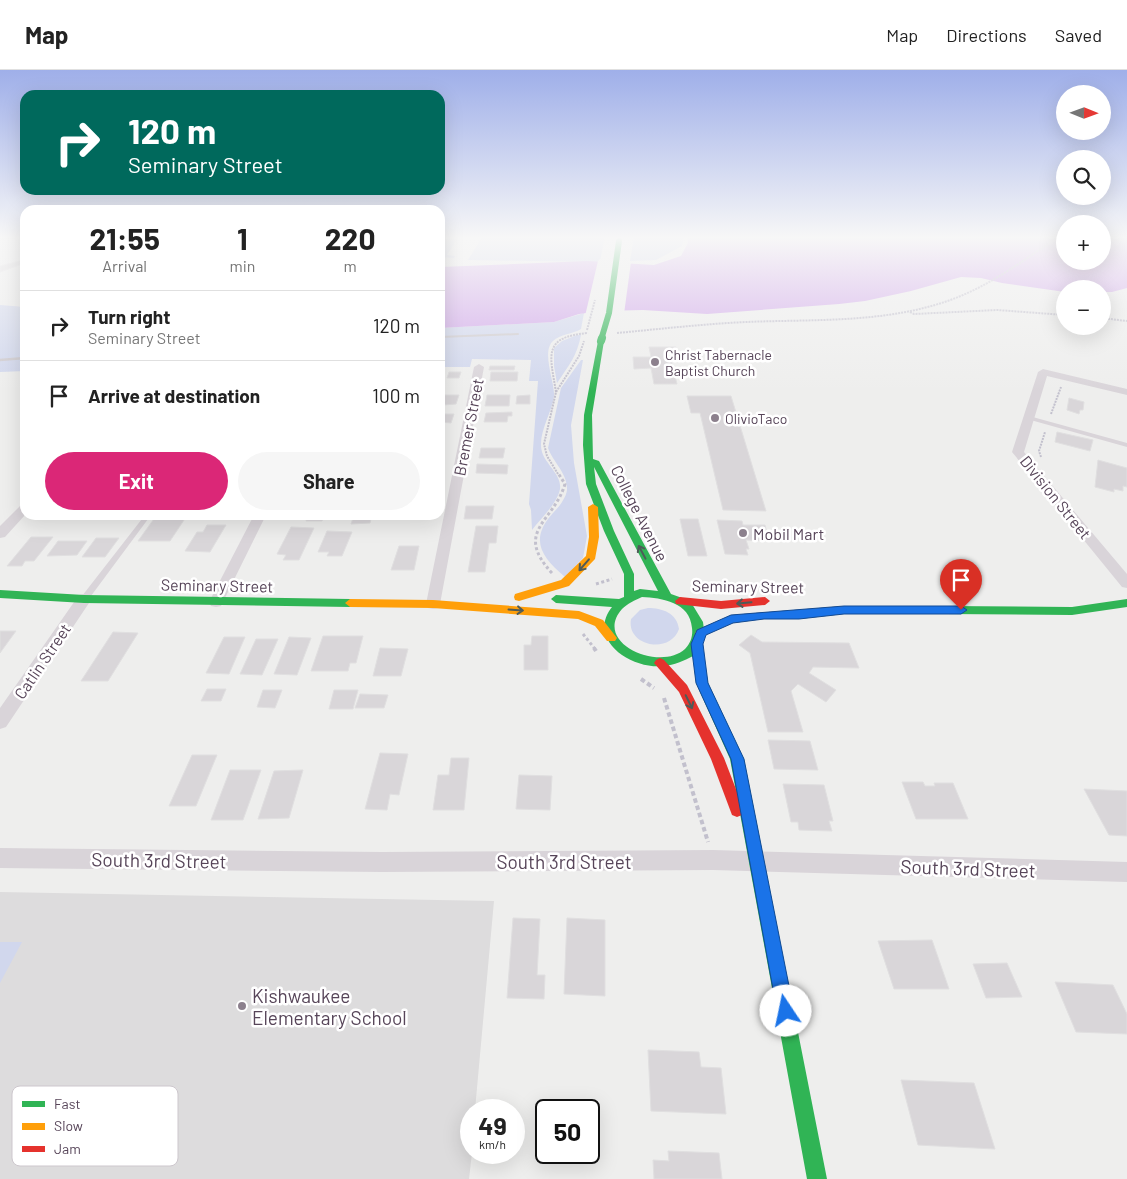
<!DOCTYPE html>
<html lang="en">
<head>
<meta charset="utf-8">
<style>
  :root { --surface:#fff; --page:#f6f6f6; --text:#222; --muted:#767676; --line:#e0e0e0; --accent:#db2777 }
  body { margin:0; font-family:Barlow,sans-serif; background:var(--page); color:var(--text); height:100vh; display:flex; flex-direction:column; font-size:19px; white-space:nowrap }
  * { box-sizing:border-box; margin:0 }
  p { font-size:16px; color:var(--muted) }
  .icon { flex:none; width:28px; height:28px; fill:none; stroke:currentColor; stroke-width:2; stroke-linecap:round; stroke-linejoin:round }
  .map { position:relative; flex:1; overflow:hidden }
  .panel { position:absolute; left:20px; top:135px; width:425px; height:315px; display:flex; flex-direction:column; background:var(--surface); border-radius:15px; box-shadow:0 5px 20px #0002 }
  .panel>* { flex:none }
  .guide { position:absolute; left:20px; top:20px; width:425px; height:105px; border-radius:15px; box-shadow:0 5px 20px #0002; background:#00695c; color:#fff; overflow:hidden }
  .needle { width:32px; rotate:91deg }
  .fabs { position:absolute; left:1056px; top:15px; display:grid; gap:10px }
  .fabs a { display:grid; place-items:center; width:55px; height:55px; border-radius:50%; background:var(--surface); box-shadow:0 5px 20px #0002; font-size:25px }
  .speed { position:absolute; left:460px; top:1029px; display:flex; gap:10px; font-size:25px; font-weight:700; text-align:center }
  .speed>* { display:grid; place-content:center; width:65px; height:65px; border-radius:50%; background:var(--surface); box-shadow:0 5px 20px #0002; line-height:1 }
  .speed small { font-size:12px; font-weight:400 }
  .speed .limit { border:2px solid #111; border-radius:8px; background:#fff; color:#111 }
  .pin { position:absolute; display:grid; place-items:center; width:42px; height:42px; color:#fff; margin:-51px -21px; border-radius:50% 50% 50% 0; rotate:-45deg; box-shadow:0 0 5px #0007 }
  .pin .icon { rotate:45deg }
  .me { position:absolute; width:55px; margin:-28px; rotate:349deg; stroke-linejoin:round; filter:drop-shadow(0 0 4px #0008) }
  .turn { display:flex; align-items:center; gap:18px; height:105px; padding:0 25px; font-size:22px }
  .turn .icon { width:65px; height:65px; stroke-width:2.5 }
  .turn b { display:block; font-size:35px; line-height:42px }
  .eta { display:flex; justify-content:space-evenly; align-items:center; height:85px; text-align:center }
  .eta b { font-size:30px; font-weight:700; line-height:35px }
  .action { display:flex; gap:10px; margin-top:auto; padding:10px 25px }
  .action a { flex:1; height:58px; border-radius:30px; background:var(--accent); color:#fff; font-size:20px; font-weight:700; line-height:58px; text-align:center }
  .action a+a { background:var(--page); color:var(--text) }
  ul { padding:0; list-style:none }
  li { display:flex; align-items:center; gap:15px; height:70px; padding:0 25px; border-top:1px solid var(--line) }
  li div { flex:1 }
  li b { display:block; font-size:19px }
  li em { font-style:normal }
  header { display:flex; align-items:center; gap:30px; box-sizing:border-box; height:70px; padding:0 25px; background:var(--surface); border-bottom:1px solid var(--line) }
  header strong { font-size:24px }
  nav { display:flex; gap:28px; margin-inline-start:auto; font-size:18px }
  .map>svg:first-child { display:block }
  .education { fill:#dddcdd }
  .green { fill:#d1d7ed }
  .water { fill:#d1a7ea }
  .pier { fill:#eeeeed }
  .building { fill:#d9d6d9; stroke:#e0dfe0 }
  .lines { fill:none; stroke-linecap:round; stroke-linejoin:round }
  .path-far2 { stroke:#c2c0cd; stroke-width:2; stroke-dasharray:2 1; stroke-linecap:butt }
  .path-far1 { stroke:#c2c0cd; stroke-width:3; stroke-dasharray:3 2.5; stroke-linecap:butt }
  .path { stroke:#c2c0cd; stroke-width:4; stroke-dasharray:4.5 3; stroke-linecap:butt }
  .lane { fill:#d9d4d9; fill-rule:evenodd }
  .street { fill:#d9d4d9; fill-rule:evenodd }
  .fast { fill:#30b455; fill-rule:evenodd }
  .slow { fill:#ff9f0a; fill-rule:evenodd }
  .jam { fill:#e5322d; fill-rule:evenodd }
  .rail-far1 { stroke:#cdc9cd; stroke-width:2 }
  .rail { stroke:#cdc9cd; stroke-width:2.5 }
  .path-bridge { stroke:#c2c0cd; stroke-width:2; stroke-dasharray:2 1; stroke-linecap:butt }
  .fast-bridge-far1 { stroke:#30b455; stroke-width:6 }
  .fast-bridge { stroke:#30b455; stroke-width:8 }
  .oneway { stroke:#4f5b58 }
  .route { fill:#1a73e8; stroke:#114b97 }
  .poi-dot { fill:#8c808d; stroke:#fff; stroke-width:2 }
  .labels { text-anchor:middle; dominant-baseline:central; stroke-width:5; stroke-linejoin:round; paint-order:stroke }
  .far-poi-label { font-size:14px; fill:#574559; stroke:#fff; text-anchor:start }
  .street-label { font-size:16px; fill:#574559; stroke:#fff }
  .poi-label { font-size:16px; fill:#574559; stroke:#fff; text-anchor:start }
  .near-street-label { font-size:19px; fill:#574559; stroke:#fff }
  .near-poi-label { font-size:19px; fill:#574559; stroke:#fff; text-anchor:start }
  .key { fill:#fff; stroke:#cdc7cd; stroke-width:1 }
  .key-label { font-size:14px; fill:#574559 }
</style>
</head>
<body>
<header>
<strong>Map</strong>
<nav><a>Map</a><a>Directions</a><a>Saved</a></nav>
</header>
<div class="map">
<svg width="1127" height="1109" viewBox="0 0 1127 1109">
  <rect width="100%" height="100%" fill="#eeeeed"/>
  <path class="education" d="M0 822 494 831 475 1040H471L472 1083 469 1109H0Z"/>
  <path class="green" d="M483 166H605L600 191 597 192 468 190Z
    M634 166H684L682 176 656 190 630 191Z
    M440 169H457L447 185 455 186 454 188 440 187Z
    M0 235 25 237V301L0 302Z
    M584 243 581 259C573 264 560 264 553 271 541 282 555 312 554 326 552 343 537 364 542 382 546 395 562 405 560 419 557 434 541 448 532 460L531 440 529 434 538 311H529L531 290 472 289 470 297H440V258L554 252Z
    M577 265H581C577 286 569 295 557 313L554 296V278L562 271Z
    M581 290H583L571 355 574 393 587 466 583 488 565 507C541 487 529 469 553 443 559 437 566 428 567 420 568 404 553 392 548 378L561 318Z
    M648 538C662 538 677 543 679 559 670 585 626 576 631 549L640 540Z
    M0 872H22L0 913Z"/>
  <path class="water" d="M687 166H1065V191H1102L1103 166H1127V218L1112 222H1103L1102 219H1065V222L1002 213 981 208 961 207 911 221 865 231 839 234 707 244 643 240 601 241 579 244 554 252 440 258V197L587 191 654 195 681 186 688 173Z"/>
  <path class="pier" d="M600 189 631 192 624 244 585 246 598 191Z"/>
  <path class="building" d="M23 190 25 193 0 202V196Z
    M649 277H676L678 286H670L677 314H654L651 298 634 299 633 287H651Z
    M490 296H515L514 300H489Z
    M449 302H461L459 308H447Z
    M491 302H518L517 311H490Z
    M440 325H459L456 334 443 335H440Z
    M487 325H510L509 336H485Z
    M530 325V334H516L517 326Z
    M687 326H731L766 441 723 440 700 343H691Z
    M1069 328 1084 332 1083 340H1080L1079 344 1067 340Z
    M440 342H442L441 344H454L451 353 440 352Z
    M512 342V346H508L507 352H484L486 343Z
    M1057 362 1093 370 1090 381 1055 372Z
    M481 378H505L503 388H479Z
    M1098 390 1127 398V417L1123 416V421L1114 419V422L1095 417Z
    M477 394 508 395 507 404 476 403Z
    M466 436H494L492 449H464Z
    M309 445H324L322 451H306Z
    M354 445H372L370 453 351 454Z
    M156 446 186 447 170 471H138Z
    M680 449H698L707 486H688Z
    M717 450 742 451 743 455H765L769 471 746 470 749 479H746L748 485 725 484Z
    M207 455H226L210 482 185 481 197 462H203Z
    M476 456H498L496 473H489L485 502H468Z
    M291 457 314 458 299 490H283L286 485 277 484Z
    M327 461 352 462 342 486H327L329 482H318Z
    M31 467H53L34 491H25L22 496H7Z
    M96 468H119L105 487H82Z
    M58 471H87L77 485 47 486Z
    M399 476H419L414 500H391Z
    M0 561H16L0 583Z
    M113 562 138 563 108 611H81Z
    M751 565 762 572 849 573 859 598 813 597 809 603 836 620 826 632 798 614 791 621 803 662H768L750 583 739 575Z
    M323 566H363L356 593H350L348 601H311Z
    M532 566H548V600H524V575H531Z
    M224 567H245L229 604 206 603Z
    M289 567 311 568 297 605 274 604Z
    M256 569H278L262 605 240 604Z
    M380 578 408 579 401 606H373Z
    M207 619H226L221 631H201Z
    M263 620H282L275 638 257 637Z
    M334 620H358L353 639H329Z
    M360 624 388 625 384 638H355Z
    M768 670 810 671 818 700 774 699Z
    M380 683 408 684 399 725 390 724 387 740 365 739Z
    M192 685H217L196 736H169Z
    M451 688H469L464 740H433L438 705H449Z
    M230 700H261L243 750H211Z
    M303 700 289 748 258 749 274 701Z
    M519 705 552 706 550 740 516 739Z
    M902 712H923L925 716H935L934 713H953L968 749H916Z
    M783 714 824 715 833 751H829L832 761 799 760 798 752H791Z
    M1084 719 1127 721V766L1109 765Z
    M513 848 540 849 537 905H545L544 929 507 928Z
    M567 848 605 850V926L564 924Z
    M932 870 949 919H894L878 871Z
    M1007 893 1022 927 986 928 973 894Z
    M1055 912 1113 915 1127 944V964L1076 962Z
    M648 980 699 982 701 997 721 998 726 1044 651 1041Z
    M901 1010 974 1013 995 1079 918 1075Z
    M668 1081 719 1083 722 1109H654L653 1090 669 1091Z"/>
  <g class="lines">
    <path class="path-far2" d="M910 242 914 244 997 240 1065 245
      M1102 248 1127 251
      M617 263C660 259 703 254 746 252 818 249 895 254 963 225 998 210 1028 187 1060 166
      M556 322C550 285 542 267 588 263
      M1051 344 1061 317
      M1041 387 1039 381 1045 362
      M558 404 547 386 544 374 556 322 579 286 584 271"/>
    <path class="path-far1" d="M552 503C513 461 554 452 565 414L558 403
      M596 514 612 509
      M583 564 595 579"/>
    <path class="path" d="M594 578 596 581
      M641 609 654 618
      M664 628 708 772"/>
    <path class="lane" d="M1029 346 1127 373V377L1027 349 1026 348Z
      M145 445H151L88 530H82L81 528 82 526Z"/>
    <path class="street" d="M479 294 484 297 440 534 438 538 433 539 428 538 426 534 474 297Z
      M1043 299 1127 319V325L1047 306 1024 382 1127 504V518L1122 517 1012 382 1038 302Z
      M25 434V445L5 467 0 468V456L21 435Z
      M254 445H266L221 536 216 537 211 536 209 532Z
      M84 524 89 525 91 529 89 533 6 657 0 659V638L79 525Z
      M0 778 382 782 713 780 1127 792V812L713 800 382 802 0 798Z"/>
    <path class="fast" d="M601 269 604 271 592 345 593 389 599 391 671 524 685 529 692 534 703 552 704 560 702 572 708 613 744 689 827 1109H807L730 689 696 613 693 586C684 591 674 595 664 596 632 600 586 570 612 537L556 533 551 529 556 525 619 529 624 527V504L604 461 586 414 583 375 584 345 598 271ZM594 397 658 521 640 519 634 521V504L614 461 596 414ZM642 527C662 528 690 532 692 558 693 565 691 573 685 579 660 602 592 573 622 539 627 534 635 530 642 527Z
      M0 520 84 525 350 529 355 533 350 537 84 533 0 528Z
      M1127 529V537L1072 545 945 544 939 540 945 536 1072 537Z"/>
    <path class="slow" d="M593 434 598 437 599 467 595 489 569 516 519 531 515 530 514 527 515 524 561 510 586 486 589 467 588 437Z
      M350 529 433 530 579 541 603 550 617 568 615 571H607L595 556 578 549 433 538 350 537 345 533Z
      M844 536H945L951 540 945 544H844L799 549H764L733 553 701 567 697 566 695 563 697 560 731 545Z"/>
    <path class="jam" d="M680 527 721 531 765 527 770 531 765 535 721 539 676 534 675 531Z
      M660 588 664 590 687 615 724 688 744 740 742 745 737 747 732 745 711 689 679 622 654 593 656 590Z"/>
    <path class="rail-far1" d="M0 169 23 166
      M440 267 518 264"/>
    <path class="rail" d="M0 290 25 288"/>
    <path class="path-bridge" d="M587 260 595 230"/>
    <path class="fast-bridge-far1" d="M601 270 609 243 619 171"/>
    <path class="fast-bridge" d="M601 271 602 268"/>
  </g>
  <defs><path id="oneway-shaft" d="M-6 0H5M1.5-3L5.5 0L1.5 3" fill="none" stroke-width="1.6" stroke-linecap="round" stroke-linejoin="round" transform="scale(1.25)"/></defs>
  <g class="oneway">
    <use href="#oneway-shaft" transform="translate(642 482) rotate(-118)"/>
    <use href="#oneway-shaft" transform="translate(584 495) rotate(131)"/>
    <use href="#oneway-shaft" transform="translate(744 533) rotate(175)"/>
    <use href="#oneway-shaft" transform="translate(516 540) rotate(4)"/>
    <use href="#oneway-shaft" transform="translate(689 632) rotate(64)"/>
  </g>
  <linearGradient id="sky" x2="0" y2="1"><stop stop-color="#9fafe9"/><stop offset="0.52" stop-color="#f7f7f7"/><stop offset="1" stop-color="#f7f7f7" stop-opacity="0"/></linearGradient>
  <rect width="1127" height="322" fill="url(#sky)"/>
  <path class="route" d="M844 536H961L967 540 961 544H844L799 549H764L733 553 706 565 703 574 708 613 744 689 794 941 792 947 786 949 780 947 777 941 731 689 696 613 691 574 697 560 731 545Z"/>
  <g class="poi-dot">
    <circle cx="655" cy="292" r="5"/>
    <circle cx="715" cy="348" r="5"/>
    <circle cx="743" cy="463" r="5"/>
    <circle cx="242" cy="936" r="5"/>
  </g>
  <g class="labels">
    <g class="far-poi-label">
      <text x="665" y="284">Christ Tabernacle<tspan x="665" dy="16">Baptist Church</tspan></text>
      <text x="725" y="348">OlivioTaco</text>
    </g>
    <g class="street-label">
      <text transform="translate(468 357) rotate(-79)">Bremer Street</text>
      <text transform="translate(1056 427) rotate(51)">Division Street</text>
      <text transform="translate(640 443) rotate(63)">College Avenue</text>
      <text transform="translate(217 515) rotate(1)">Seminary Street</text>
      <text transform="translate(748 516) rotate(1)">Seminary Street</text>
      <text transform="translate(42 591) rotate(-56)">Catlin Street</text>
    </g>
    <g class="poi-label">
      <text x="753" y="463">Mobil Mart</text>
    </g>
    <g class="near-street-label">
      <text transform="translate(159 790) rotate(1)">South 3rd Street</text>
      <text x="564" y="791">South 3rd Street</text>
      <text transform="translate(968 798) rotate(2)">South 3rd Street</text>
    </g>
    <g class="near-poi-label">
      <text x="252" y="925">Kishwaukee<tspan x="252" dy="22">Elementary School</tspan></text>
    </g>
  </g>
  <rect x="12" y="1016" width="166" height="80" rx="8" class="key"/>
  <rect x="22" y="1031" width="23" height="6" fill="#30b455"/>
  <rect x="22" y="1053" width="23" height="7" fill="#ff9f0a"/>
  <rect x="22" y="1076" width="23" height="6" fill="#e5322d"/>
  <g class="key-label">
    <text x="54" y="1039">Fast</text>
    <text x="54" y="1061">Slow</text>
    <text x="54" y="1084">Jam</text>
  </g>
</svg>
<div class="fabs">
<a><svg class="needle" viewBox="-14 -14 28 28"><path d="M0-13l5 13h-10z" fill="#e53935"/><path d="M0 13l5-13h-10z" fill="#767676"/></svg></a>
<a><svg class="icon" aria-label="search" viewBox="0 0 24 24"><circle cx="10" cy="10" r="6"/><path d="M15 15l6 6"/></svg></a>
<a>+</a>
<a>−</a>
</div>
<div class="speed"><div>49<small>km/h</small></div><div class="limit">50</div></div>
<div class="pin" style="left:961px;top:540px;background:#d93025"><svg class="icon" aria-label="arrive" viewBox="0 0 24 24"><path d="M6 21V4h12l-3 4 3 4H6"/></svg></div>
<svg class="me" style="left:786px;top:941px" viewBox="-20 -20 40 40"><circle r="19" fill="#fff"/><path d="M0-13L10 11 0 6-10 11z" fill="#1a73e8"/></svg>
<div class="guide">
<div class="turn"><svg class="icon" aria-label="right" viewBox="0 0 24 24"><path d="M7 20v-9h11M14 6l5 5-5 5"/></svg><div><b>120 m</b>Seminary Street</div></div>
</div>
<section class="panel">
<div class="eta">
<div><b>21:55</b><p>Arrival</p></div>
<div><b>1</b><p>min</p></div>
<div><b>220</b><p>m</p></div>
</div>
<ul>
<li><svg class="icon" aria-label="right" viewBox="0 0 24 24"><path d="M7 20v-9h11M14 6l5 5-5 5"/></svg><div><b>Turn right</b><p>Seminary Street</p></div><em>120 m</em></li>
<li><svg class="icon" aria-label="arrive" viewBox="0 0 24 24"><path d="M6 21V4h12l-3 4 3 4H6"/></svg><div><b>Arrive at destination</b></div><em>100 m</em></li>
</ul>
<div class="action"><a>Exit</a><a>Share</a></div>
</section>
</div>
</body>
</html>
